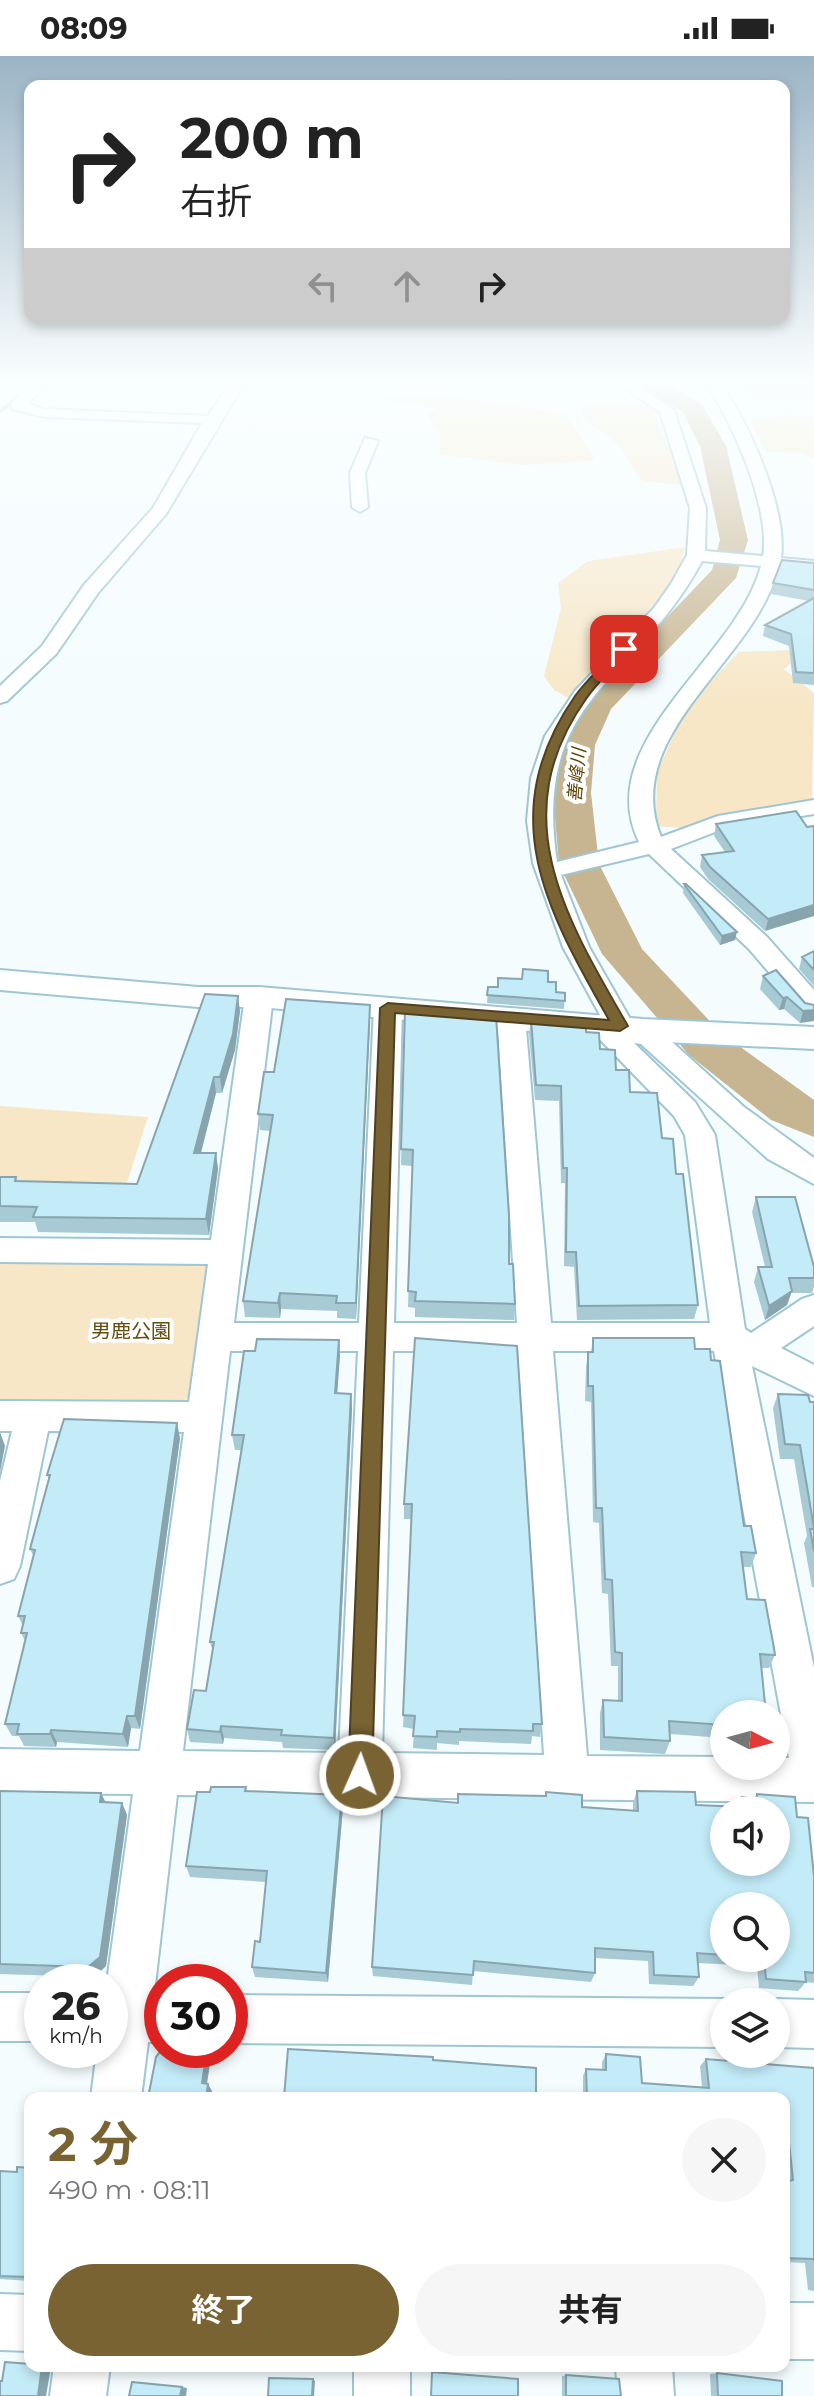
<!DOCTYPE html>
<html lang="ja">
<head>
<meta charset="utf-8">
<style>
  :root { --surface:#fff; --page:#f6f6f6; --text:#222; --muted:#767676; --accent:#7a6333 }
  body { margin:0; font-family:Montserrat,"Noto Sans JP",sans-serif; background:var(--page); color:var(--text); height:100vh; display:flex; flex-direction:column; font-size:30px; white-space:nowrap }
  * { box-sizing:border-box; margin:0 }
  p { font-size:26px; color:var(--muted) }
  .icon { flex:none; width:44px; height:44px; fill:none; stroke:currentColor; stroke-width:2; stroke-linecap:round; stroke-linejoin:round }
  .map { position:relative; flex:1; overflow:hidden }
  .panel { position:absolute; left:24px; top:2036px; width:766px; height:280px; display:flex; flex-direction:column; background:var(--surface); border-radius:16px; box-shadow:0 4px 12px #0003 }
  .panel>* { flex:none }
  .banner { position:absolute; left:24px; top:24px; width:766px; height:244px; border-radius:16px; box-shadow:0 4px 12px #0003; background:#fff; color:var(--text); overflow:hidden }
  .needle { width:52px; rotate:96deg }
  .fabs { position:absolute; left:710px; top:1644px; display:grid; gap:16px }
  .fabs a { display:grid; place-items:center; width:80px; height:80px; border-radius:50%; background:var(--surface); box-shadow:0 4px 12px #0003; font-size:40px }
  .speed { position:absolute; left:24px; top:1908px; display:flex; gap:16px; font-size:40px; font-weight:700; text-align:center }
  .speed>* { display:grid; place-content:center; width:104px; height:104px; border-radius:50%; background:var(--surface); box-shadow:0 4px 12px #0003; line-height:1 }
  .speed small { font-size:20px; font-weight:400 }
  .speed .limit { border:12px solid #d22; background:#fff; color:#111 }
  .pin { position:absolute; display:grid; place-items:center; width:68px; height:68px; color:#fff; margin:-34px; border-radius:16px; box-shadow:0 4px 12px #0006 }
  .me { position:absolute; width:88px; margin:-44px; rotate:2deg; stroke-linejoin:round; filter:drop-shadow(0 0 6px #0008) }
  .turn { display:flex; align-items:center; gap:28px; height:168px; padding:0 24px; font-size:36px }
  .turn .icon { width:104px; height:104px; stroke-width:2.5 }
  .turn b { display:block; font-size:56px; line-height:68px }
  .lanes { display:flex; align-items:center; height:76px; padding:0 24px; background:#0003; justify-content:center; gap:40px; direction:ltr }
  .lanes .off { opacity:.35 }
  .round { display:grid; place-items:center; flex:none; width:84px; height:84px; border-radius:42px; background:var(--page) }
  .overview { display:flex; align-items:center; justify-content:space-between; height:136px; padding:0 24px }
  h1 { font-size:48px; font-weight:700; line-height:60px; color:var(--accent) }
  .button { display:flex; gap:16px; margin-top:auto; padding:16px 24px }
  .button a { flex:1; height:92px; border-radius:48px; background:var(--accent); color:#fff; font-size:32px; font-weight:700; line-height:92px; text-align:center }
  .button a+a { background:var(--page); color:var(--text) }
  .status { display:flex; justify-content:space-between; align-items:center; height:56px; padding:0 40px; background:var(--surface); direction:ltr }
  .status svg { height:22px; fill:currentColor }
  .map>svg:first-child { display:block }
  .green { fill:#f7e7c7 }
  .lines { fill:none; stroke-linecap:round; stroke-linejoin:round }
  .stream { stroke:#c7b591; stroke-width:4 }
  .river { fill:#c7b591; fill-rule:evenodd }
  .minor-casing { stroke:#9fc6d3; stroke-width:4 }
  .tertiary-casing { stroke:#9fc6d3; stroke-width:4 }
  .minor { fill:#fff; fill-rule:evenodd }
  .tertiary { fill:#fff; fill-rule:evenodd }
  .wall { fill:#a8cad5; fill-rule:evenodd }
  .shaded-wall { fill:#88a4ae }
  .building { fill:#c3ebf8; stroke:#88a4ae; stroke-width:2; fill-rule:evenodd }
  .route { fill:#7a6333; stroke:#4f4021; stroke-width:2 }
  .labels { text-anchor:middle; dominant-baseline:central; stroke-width:8; stroke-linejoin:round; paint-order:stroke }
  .far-water-label { font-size:18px; font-style:italic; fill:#5c4200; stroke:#fff }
  .park-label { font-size:20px; fill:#654b0c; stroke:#fff }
</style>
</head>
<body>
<div class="status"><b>08:09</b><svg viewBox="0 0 49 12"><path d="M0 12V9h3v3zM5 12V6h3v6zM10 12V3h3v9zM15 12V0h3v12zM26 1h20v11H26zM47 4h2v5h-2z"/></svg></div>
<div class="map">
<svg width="814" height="2340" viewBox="0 0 814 2340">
  <rect width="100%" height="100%" fill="#f4fcfe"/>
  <path class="green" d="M730 323H814V344L763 342 731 327Z
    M397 339 453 340 567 358 595 404 524 409 440 398V376L427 359 438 352 382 344Z
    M583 348 652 351 683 429 642 425 618 388 580 359Z
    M784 359 814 361V404L805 398 765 395 750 365Z
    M685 491 675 525 571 643 554 634 544 620 561 552 558 527 588 505Z
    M792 594 798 602 784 613 814 637 812 746 680 772 656 770 657 716 688 648 739 596Z
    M0 1050 148 1061 123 1139 0 1128Z
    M0 1201 204 1204 214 1211 197 1337 179 1347H0Z"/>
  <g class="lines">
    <path class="stream" d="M0 326 35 327
      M0 355 21 340"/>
    <path class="river" d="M628 323H656L701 347 726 390 748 484 736 522 611 653 595 689 591 737 599 808 642 893 721 977 814 1044V1081L771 1064 689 999 602 898 559 808 553 737 559 689 578 651 602 620 649 580 712 514 720 484 700 390 683 356Z"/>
    <defs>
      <path id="minor" d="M38 323H53L27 348 44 353 208 360 233 323H247L166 458 98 537 56 598 7 645 0 647V630L42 590 84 529 153 452 202 367 44 361 12 353V347Z
        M612 323H628L674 354 706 452 705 495 763 500C771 452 731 362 703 323H717C747 360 788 454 781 502L814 505V515L778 512C756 605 619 677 661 781L718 760 814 744V758L723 773 671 793 767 881 814 934V960L804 957 749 893 649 798 561 819 589 891 633 968 661 976 744 1051 814 1102V1128L768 1103 641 988 634 987 695 1046 715 1079 745 1273 751 1277 802 1243 814 1239V1270L781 1292 814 1309V1340L752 1310 814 1612V1746L177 1739 154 1938H162V1986H148L141 2042H91L97 1994H110V1926H107L133 1738 0 1737V1693L140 1695 184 1376 48 1375 20 1510 14 1523 0 1528V1425L12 1375H0V1345L189 1346 208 1208 0 1206V1182L211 1184 245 941 249 935H269L273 941 234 1267H359L374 952 378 946H398L402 952 394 1267H517L497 961 501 955H521L525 961 551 1267H710L685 1079 674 1060 585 968 589 962 600 959 563 891 533 807 527 765 531 722 545 680 575 635 654 552 671 528 687 499 690 452 660 356ZM702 505 761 510C737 602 590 686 639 786L557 806C532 638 636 629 702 505ZM230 1295H358L339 1697 183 1695ZM393 1295H518L544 1699 382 1697ZM553 1295H714L789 1702H776V1710H724V1701L587 1700Z
        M365 382 378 385 365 417 368 451 360 456 352 451 350 417Z
        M0 1937H42V1985H0Z
        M230 1939 724 1943 732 1946H724V1991L230 1987Z
        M776 1943 814 1944V1992L776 1991V1946H768Z
        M0 2238 30 2239V2295L0 2294Z
        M784 2247H814V2303H784Z
        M54 2310H110L106 2340H50Z
        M354 2310H410V2340H354Z
        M616 2310H672L674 2340H618Z"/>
      <path id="tertiary" d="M0 914 198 931H259L643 963 814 971V993L643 985 259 951H198L0 934Z"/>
    </defs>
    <use href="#minor" class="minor-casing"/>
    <use href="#tertiary" class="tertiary-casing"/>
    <use href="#minor" class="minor"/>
    <use href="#tertiary" class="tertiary"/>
  </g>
  <path class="wall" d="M814 507V629L793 627 789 590 763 580 765 569 809 545 771 538 773 527Z
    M796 755 765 875 708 823 700 811 702 799 725 796 714 780 716 768Z
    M684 828 735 884 720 889 683 837Z
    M814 895V930L799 913 802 901Z
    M763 920 805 947 814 949 800 967 784 953 779 954 760 933Z
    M548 926 556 936 565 937 564 953 487 947 488 931H498Z
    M370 949V965L356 1263 337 1262V1255L281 1253 280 1262 245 1261 243 1245 270 1075 260 1074 258 1058 274 1016Z
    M405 954 509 1208 515 1248 514 1264 415 1261V1252L408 1251 412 1110 401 1109Z
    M240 955 235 994 222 1037H216L201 1097H216L218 1113 209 1179 38 1176 35 1166H0V1121H16L18 1126 137 1128Z
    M531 963 586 976 616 1014 662 1082 676 1118 698 1249 694 1263 577 1264 574 1211 564 1210 565 1127H561L559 1045 535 1044 529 978Z
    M756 1141 814 1211V1230L812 1237H791L787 1249 765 1264 754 1226 758 1211H765L752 1156Z
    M415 1282 542 1668 540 1681 532 1680 531 1688 459 1685V1689L437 1687V1694L413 1692 414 1673 403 1671 412 1463H404V1448Z
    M593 1282 695 1293 711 1304 744 1470 756 1497 751 1511H743L747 1543 775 1599 769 1612H761L724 1658V1682L670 1678V1685L665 1698 600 1694V1657L603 1644 618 1645V1610H611L608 1538 602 1537 599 1467 593 1466 591 1346 585 1345 586 1311 588 1296H591Z
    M339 1284 340 1299 337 1338H351L352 1353 335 1694 283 1692 282 1686 224 1682 223 1688 190 1686 187 1673 206 1635 213 1596 210 1586 241 1394H235L232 1379 255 1295Z
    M778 1338 814 1346V1531H812L804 1487 807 1480 794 1403H780L773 1352Z
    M180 1382 140 1673 131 1672 128 1691 57 1686 56 1691 24 1690 19 1680H12L5 1668 25 1585 21 1577 23 1570 18 1560 34 1501 30 1493 49 1424 47 1419Z
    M246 1731 247 1735 342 1739 343 1751 328 1926 255 1921 252 1911 260 1886 266 1826 190 1821 186 1810 210 1736Z
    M0 1735 122 1747 127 1759 106 1910 94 1921 0 1918Z
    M637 1735 696 1749 737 1751 742 1741 754 1742 757 1738 797 1761 814 1821V1927L806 1926 798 1935 759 1932 757 1910 698 1907 699 1921 693 1930 649 1928 648 1905 595 1902V1917L591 1926 473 1915 472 1929 373 1920 372 1911 457 1747 458 1738 545 1740 546 1736 582 1751 633 1755V1747ZM724 1850 776 1902H724Z
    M606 1998 642 2027 702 2031 700 2010 706 2003 814 2012V2235L808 2234 805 2207 784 2206V2042H583V2020L586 2013 602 2014V2006Z
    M30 2112V2225L0 2223V2115L17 2116Z
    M717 2317 782 2340H711L710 2318Z
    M566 2319 621 2340H562V2320Z"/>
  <path class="shaded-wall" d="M814 849V860L765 875 768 863Z
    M737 876 735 884 720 889 722 880Z
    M238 940 240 955 235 994 222 1037 220 1021Z
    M787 941 784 953 779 954 783 942Z
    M370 949V965L356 1263V1247Z
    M814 954V965L800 967 803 955Z
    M214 1021 216 1037 197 1112 194 1097Z
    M216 1097 218 1113 209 1179 206 1163Z
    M792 1235 787 1249 765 1264 769 1250Z
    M280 1237 281 1253 280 1262 278 1247Z
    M339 1284 340 1299 336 1353 335 1337Z
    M351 1338 352 1353 335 1694 334 1682Z
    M177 1367 180 1382 140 1673 135 1660Z
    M0 1376 5 1390 0 1416Z
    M127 1660 131 1672 128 1691 123 1678Z
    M221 1670 224 1682 223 1688 220 1676Z
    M51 1674 57 1686 56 1691 50 1678Z
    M101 1737 107 1749 100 1746Z
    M342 1739 343 1751 328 1926 326 1917Z
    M122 1747 127 1759 106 1910 94 1921 88 1911Z
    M207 1994 212 1995 206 2034 202 2027Z
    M208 2028 212 2035 211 2042H206Z
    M42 2310 51 2311 46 2340H38Z
    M313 2323 315 2325 314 2340H312Z
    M182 2331 187 2332 186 2340H180Z"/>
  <path class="building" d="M782 504 814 507V534L773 527Z
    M814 542V617L796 616 791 578 765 569Z
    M796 755 807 771 814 770V849L768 863 710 811 702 799 734 795 716 768Z
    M684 828H686L737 876 722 880Z
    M814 895V914L802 901Z
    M523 913 548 915V926H556V936L565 937V945L487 939 488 931H498V922L522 923Z
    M776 914 805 947 814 949V954L803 955 787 941 783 942 763 920Z
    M205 938 238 940 233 978 220 1021H214L194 1097H216L206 1163 33 1161 37 1151 0 1150V1121H16L15 1125 137 1128Z
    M286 943 370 949 356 1247H336L337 1240 280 1237 278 1247 243 1245 273 1059 258 1058 264 1016H274Z
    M405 954 496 959 509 1160V1208H513L515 1248 415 1245 416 1236 408 1235 413 1094 401 1093Z
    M531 963 586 968V976L599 977 600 993 615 994 616 1014H629L630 1036 657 1037 662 1082 673 1083 676 1118H683L698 1249 579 1250 576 1196H566L567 1112H563L561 1030 536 1029Z
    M756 1141H795L814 1211V1222H789L792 1235 769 1250 758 1211H772Z
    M415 1282 517 1290 542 1668H533V1675L460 1673V1676L437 1675V1681L413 1680 415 1660 403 1659 412 1448H404Z
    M593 1282H694L695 1293H710L711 1304 720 1305 744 1470H751L756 1497 741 1496 747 1543 765 1544 774 1592 775 1599 760 1598 766 1658H724V1669L669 1665 670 1685 604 1681 603 1644 622 1645V1597L615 1596 612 1524 605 1523 602 1452H596L593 1330H588V1296H593Z
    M257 1283 339 1284 335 1337 351 1338 334 1682 281 1679 282 1674 221 1670 220 1676 187 1673 194 1634 206 1635 214 1586H210L244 1379H232L244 1295H255Z
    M778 1338 808 1339 810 1346H814V1472L800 1389 785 1388Z
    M64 1363 177 1367 135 1660H127L123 1678 51 1674 50 1678H17L19 1668H5L27 1577H21L25 1560H18L35 1494 30 1493 50 1419H47Z
    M810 1473H814V1495Z
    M211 1731H246L245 1735 342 1739 326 1917 252 1911 255 1885 260 1886 267 1815 186 1810 197 1736H210Z
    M0 1735 101 1737 100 1746 122 1747 100 1901 88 1911 0 1908Z
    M637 1735 695 1736 696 1749 743 1751 742 1741 757 1742V1738L795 1741 797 1761 808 1762 814 1821V1917L805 1916 806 1926 766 1923 764 1902H776V1850H724V1899L697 1897 699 1921 654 1919 653 1896 595 1892V1917L474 1905 473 1919 372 1911 383 1740 458 1747V1738L546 1740V1736L582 1739V1751L638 1755ZM724 1754H776V1806H724Z
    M162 1993 207 1994 202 2027 208 2028 206 2042H148L156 2001Z
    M288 1993 433 2001V2004L536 2012V2042H284Z
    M606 1998 640 2001 642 2027 709 2032 706 2003 814 2012V2205V2203L784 2202V2126L793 2124 788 2077H784V2042H587L586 2013 606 2014Z
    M17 2111 30 2112V2221L0 2220V2115L17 2116Z
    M5 2306 30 2308V2310H42L38 2340H0V2325H2Z
    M432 2316 518 2323V2340H431Z
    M717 2317 782 2325V2340H718Z
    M566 2319 619 2323 621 2340H566Z
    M269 2322 313 2323 312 2340H268Z
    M132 2326 182 2331 180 2340H129Z"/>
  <linearGradient id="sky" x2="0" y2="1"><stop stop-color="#9bb4c5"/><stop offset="0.5" stop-color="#fafeff"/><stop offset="1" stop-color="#fafeff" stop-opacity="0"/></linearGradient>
  <rect width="814" height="651" fill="url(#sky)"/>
  <path class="route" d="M620 590 630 593C616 610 598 625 586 643 503 760 566 863 628 970L620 975 395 957 372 1719 369 1727 360 1731 351 1727 348 1719 380 952 388 947 609 964C546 853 493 759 575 640 588 622 606 607 620 590Z"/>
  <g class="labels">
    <g class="far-water-label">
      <text transform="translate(577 719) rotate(-85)">善峰川</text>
    </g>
    <g class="park-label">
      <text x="131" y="1275">男鹿公園</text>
    </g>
  </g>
</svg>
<div class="fabs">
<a><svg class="needle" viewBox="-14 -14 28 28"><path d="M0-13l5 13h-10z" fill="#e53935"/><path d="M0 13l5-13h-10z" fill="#767676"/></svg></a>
<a><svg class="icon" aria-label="sound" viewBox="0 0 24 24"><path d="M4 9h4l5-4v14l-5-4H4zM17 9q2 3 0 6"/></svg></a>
<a><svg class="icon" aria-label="search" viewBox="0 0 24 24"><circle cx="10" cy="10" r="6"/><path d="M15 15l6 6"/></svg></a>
<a><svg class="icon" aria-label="layers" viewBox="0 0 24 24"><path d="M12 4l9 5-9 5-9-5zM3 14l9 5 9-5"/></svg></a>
</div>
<div class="speed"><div>26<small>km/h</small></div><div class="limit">30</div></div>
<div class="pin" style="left:624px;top:593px;background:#d93025"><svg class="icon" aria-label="arrive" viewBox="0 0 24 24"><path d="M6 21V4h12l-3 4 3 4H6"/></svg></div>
<svg class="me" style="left:360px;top:1719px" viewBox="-20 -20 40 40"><circle r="17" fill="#7a6333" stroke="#fff" stroke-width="3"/><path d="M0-11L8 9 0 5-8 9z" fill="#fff"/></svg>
<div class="banner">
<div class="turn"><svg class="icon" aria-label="right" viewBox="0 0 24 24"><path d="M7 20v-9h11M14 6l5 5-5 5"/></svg><div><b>200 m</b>右折</div></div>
<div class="lanes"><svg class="icon off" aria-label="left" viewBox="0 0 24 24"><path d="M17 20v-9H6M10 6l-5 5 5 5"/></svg><svg class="icon off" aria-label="ahead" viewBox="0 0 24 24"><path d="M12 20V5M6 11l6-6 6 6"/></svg><svg class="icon" aria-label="right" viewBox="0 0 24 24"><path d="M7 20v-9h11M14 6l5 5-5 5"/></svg></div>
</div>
<section class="panel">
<div class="overview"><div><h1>2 分</h1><p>490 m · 08:11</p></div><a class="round"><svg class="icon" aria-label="close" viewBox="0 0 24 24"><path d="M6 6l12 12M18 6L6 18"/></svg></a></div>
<div class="button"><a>終了</a><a>共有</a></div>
</section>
</div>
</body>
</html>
